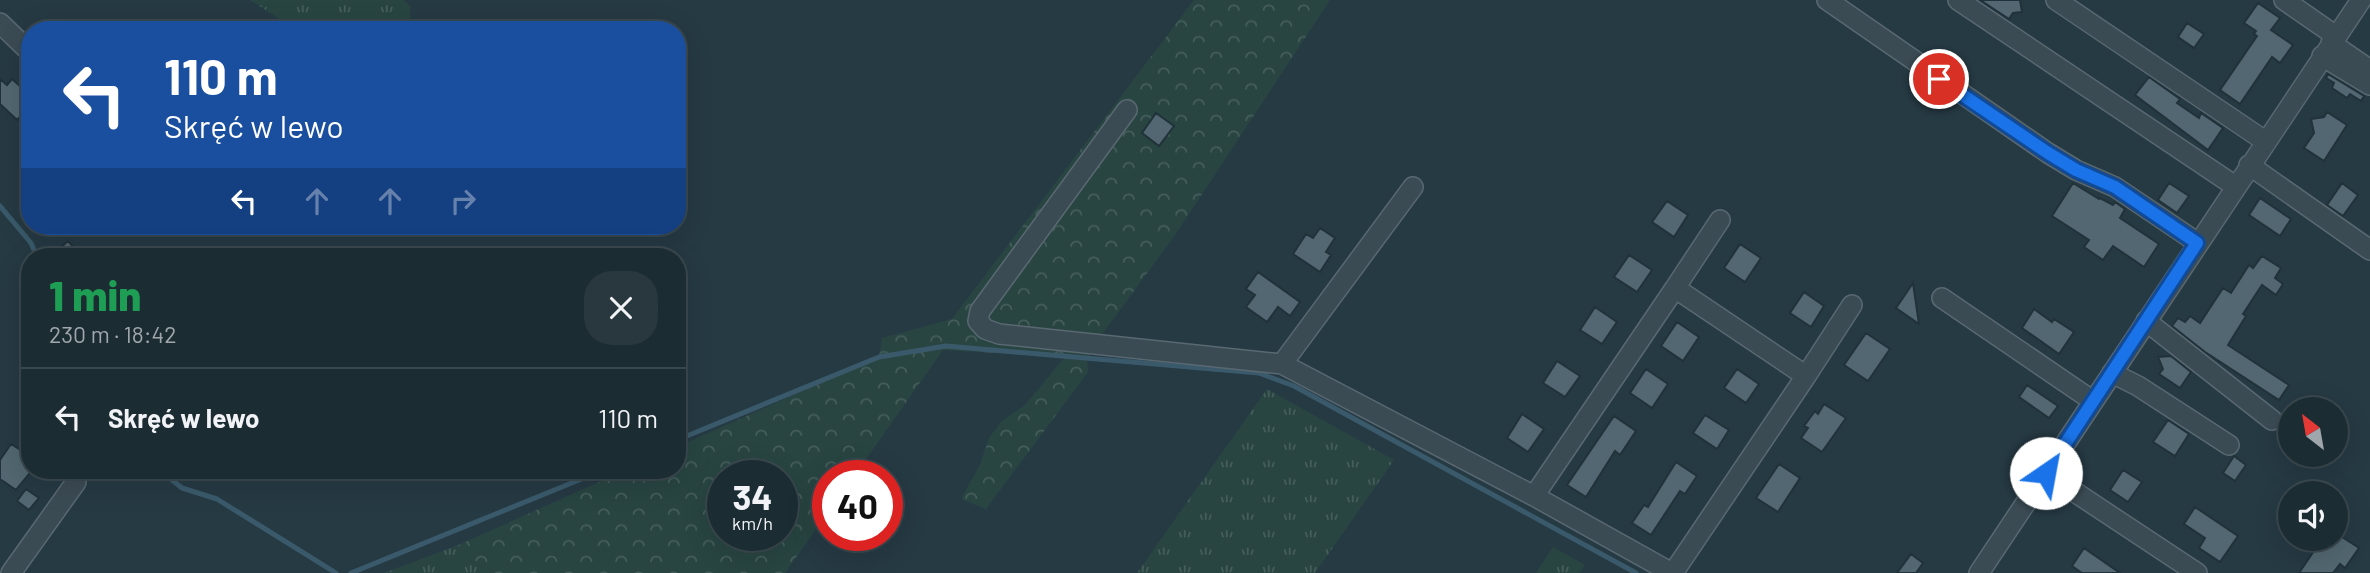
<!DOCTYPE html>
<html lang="pl">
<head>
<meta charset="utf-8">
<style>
  :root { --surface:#1c2c33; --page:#29383f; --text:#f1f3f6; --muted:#a0a7ac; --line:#3a484e }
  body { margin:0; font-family:Barlow,sans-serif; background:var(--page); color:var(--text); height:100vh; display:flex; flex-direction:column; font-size:26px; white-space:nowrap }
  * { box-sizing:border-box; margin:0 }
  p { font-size:23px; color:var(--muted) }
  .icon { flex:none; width:38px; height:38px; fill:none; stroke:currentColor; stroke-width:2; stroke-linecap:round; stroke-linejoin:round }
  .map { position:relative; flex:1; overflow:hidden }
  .sheet { position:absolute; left:21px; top:248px; width:665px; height:231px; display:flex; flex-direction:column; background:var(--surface); border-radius:28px; box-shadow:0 7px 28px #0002,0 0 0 2px var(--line) }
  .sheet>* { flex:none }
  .top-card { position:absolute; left:21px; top:21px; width:665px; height:214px; border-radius:28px; box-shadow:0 7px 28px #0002,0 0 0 2px var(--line); background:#1a4fa0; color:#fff; overflow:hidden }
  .needle { width:46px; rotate:329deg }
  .tools { position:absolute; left:2278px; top:397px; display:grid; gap:14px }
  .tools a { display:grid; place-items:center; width:70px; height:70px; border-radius:50%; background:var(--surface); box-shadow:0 7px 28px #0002,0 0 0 2px var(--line); font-size:35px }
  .speed { position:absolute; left:707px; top:460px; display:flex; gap:14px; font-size:35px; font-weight:700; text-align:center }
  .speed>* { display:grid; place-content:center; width:91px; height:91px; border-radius:50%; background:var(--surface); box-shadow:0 7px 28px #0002,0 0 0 2px var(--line); line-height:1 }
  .speed small { font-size:18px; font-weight:400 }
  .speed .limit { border:10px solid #d22; background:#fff; color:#111 }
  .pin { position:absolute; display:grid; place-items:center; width:60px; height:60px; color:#fff; margin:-30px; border:4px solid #fff; border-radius:50%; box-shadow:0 2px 7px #0007 }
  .me { position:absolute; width:77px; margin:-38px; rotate:33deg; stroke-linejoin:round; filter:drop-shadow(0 0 5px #0008) }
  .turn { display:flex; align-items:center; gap:24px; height:147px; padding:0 28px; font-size:32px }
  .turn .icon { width:91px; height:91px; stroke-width:2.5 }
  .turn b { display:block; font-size:49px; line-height:60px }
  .lanes { display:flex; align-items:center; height:66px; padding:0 28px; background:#0003; justify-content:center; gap:35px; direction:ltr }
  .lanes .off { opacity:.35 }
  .round { display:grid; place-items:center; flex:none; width:74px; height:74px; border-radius:28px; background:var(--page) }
  .overview { display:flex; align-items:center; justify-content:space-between; height:119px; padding:0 28px }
  h1 { font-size:42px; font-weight:800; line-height:52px; color:#1e9e55 }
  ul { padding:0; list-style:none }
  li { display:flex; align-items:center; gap:21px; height:98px; padding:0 28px; border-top:2px solid var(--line) }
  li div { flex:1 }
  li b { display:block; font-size:26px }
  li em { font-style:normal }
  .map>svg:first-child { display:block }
  .grass { fill:url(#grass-tufts) }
  .forest { fill:url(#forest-crowns); fill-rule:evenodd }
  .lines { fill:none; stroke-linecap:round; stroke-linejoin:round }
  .stream { stroke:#3a5a6b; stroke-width:5 }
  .building { fill:#526771; stroke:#21323b; stroke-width:2 }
  .minor-casing { stroke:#596871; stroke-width:22 }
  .minor { stroke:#3b4b54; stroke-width:19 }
  .route-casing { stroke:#114b97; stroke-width:18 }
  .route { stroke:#1a73e8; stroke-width:12 }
</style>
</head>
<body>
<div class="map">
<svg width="2370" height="573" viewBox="0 0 2370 573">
  <defs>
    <pattern id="grass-tufts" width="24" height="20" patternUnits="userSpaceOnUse" patternTransform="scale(1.75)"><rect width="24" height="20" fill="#284542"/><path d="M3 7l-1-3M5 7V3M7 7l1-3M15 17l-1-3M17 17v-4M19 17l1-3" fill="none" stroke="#455e5c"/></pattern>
    <pattern id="forest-crowns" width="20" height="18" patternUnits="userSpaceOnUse" patternTransform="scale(1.75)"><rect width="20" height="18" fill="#284542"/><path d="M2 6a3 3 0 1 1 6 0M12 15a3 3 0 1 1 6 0" fill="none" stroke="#455e5c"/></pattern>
  </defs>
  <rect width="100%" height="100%" fill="#263a44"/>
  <path class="grass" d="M250 0H403L410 6V30H297Z
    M1267 389 1394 460 1315 573H1137Z
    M456 546 492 573H384Z
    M1553 547 1585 565 1579 573H1536Z"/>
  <path class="forest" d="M1194 0H1330L1173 238 1094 345 1087 358 1088 372 986 509 961 499 980 465 989 438 1002 421 1025 405 1065 357 943 350 854 476H828V512L785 573H492L456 546 624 471H677V447L879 357 882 338 952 319ZM723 476H782V536H723Z"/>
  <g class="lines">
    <path class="stream" d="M0 206 31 243 37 257
      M677 440 879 357 946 346 1259 373 1294 386 1636 573
      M161 471 182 488 217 499 336 573
      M351 573 601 471"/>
  </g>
  <path class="building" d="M1980 0H2020L2022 12 2013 13 2009 19Z
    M2258 3 2280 18 2271 30 2293 45 2280 63 2272 57 2240 104 2220 90 2257 36 2254 34 2256 31 2244 23Z
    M2187 23 2204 34 2194 48 2178 37Z
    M2328 74 2364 96 2361 101 2350 94 2347 98 2332 88 2334 83 2326 78Z
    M2149 77 2180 99 2177 103 2199 118 2201 113 2223 128 2208 150 2135 95Z
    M0 79 7 85 12 79 30 95V106L17 120 0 104Z
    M2327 112 2347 125 2324 161 2304 148 2314 133 2311 119 2324 117Z
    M1156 113 1174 126 1159 146 1142 133Z
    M2073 183 2099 199 2100 198 2113 205 2115 202 2125 209 2120 218 2159 244 2144 267 2113 246 2103 260 2084 247 2089 240 2052 216Z
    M2169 183 2189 196 2177 213 2158 200Z
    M2342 183 2358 195 2343 216 2327 205Z
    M2260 198 2291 219 2280 236 2249 215Z
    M1667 201 1688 215 1674 237 1652 222Z
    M1320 228 1335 238 1326 252 1331 255 1320 272 1293 254 1306 234 1313 238Z
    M68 241 82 257H50Z
    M1740 244 1761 258 1745 282 1724 268Z
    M1629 255 1652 270 1637 292 1614 277Z
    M2262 256 2281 268 2275 278 2283 284 2276 295 2262 285 2243 314 2246 316 2228 345 2289 385 2279 400 2205 352 2172 326 2178 318 2185 322 2190 316 2200 323 2223 288 2231 293 2249 265 2253 268Z
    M1258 272 1300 302 1290 316 1278 307 1267 322 1246 307 1255 295 1246 289Z
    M1913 283 1919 324 1896 308Z
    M1804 292 1824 306 1811 327 1790 313Z
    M1595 307 1617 322 1602 344 1580 330Z
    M2034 309 2052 322 2054 319 2074 332 2059 354 2022 328Z
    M1677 322 1699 337 1683 361 1661 346Z
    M1866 333 1890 349 1868 381 1844 365Z
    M2171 356 2191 372 2180 388 2159 374 2163 369 2158 357Z
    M1557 361 1580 376 1565 397 1543 383Z
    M1646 369 1668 384 1652 408 1630 393Z
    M1737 369 1759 384 1746 403 1724 388Z
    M2027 385 2058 406 2049 418 2019 397Z
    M1824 404 1846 418 1822 452 1801 438 1808 428 1804 426 1815 411 1818 414Z
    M1522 414 1544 429 1528 452 1507 438Z
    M1705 415 1729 430 1717 449 1693 433Z
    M1614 416 1636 431 1620 455 1615 451 1586 497 1567 485Z
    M2168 420 2189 434 2175 456 2153 442Z
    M11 444 30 456V473L16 490 0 479V460Z
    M2234 456 2246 465 2235 481 2223 473Z
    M1676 462 1697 476 1685 494 1680 491 1651 535 1632 523 1644 505 1648 507Z
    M1779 464 1800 478 1778 512 1756 498Z
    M2123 470 2142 482 2128 502 2110 490Z
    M26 489 39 498 29 510 17 501Z
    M2195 507 2238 536 2220 562 2199 548 2205 538 2184 524Z
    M2336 533 2359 548 2345 568 2340 564 2333 573H2299L2322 539H2336Z
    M2084 548 2120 573H2082L2072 566Z
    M1911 554 1923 563 1916 573H1897Z"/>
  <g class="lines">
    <defs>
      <path id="minor" d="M1827 0 2048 153 2076 170 2115 187 2198 243
        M1958 0 2235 186
        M2056 0 2265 141
        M2284 0 2336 36
        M0 23 30 52
        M2331 43 2370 70
        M2322 56 2370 85
        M1127 110 980 311 978 321 985 329 999 334 1282 364 1534 496
        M2249 165 2370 250
        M1675 288 1720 220
        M1942 298 2093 401
        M2146 321 2272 420
        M1282 364 1413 187
        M2112 373 2138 386 2229 445
        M1806 376 1852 305
        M2046 473 2197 573
        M11 573 76 482
        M1672 573 1534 496 1675 288 1806 376 1673 573
        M1979 573 2361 0"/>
    </defs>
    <use href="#minor" class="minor-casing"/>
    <use href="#minor" class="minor"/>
  </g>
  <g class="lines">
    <defs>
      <path id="route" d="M1939 79 2048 153 2076 170 2115 187 2197 243 2046 473"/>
    </defs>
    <use href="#route" class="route-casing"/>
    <use href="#route" class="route"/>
  </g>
</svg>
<div class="tools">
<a><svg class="needle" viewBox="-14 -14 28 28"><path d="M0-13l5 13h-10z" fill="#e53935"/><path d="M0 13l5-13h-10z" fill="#a0a7ac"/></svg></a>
<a><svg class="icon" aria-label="sound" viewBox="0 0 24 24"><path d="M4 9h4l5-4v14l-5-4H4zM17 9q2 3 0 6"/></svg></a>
</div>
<div class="speed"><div>34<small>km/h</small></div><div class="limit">40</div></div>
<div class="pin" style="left:1939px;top:79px;background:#d93025"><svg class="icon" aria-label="arrive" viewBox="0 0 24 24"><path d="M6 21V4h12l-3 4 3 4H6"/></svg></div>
<svg class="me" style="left:2046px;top:473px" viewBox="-20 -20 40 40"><circle r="19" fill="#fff"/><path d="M0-13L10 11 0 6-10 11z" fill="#1a73e8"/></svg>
<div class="top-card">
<div class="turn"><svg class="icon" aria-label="left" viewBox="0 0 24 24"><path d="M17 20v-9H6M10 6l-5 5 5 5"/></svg><div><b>110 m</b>Skręć w lewo</div></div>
<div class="lanes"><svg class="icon" aria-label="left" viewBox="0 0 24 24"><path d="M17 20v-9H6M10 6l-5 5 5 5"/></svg><svg class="icon off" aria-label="ahead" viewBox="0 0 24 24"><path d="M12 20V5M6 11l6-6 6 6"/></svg><svg class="icon off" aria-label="ahead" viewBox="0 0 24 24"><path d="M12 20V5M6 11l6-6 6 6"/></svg><svg class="icon off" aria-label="right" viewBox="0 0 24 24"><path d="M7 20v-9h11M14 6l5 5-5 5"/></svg></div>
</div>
<section class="sheet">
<div class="overview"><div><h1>1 min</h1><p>230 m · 18:42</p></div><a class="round"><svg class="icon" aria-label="close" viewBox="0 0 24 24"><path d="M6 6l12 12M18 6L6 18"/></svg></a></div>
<ul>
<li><svg class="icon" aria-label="left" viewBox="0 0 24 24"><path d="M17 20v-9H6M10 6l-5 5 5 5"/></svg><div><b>Skręć w lewo</b></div><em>110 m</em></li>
</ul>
</section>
</div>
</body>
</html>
